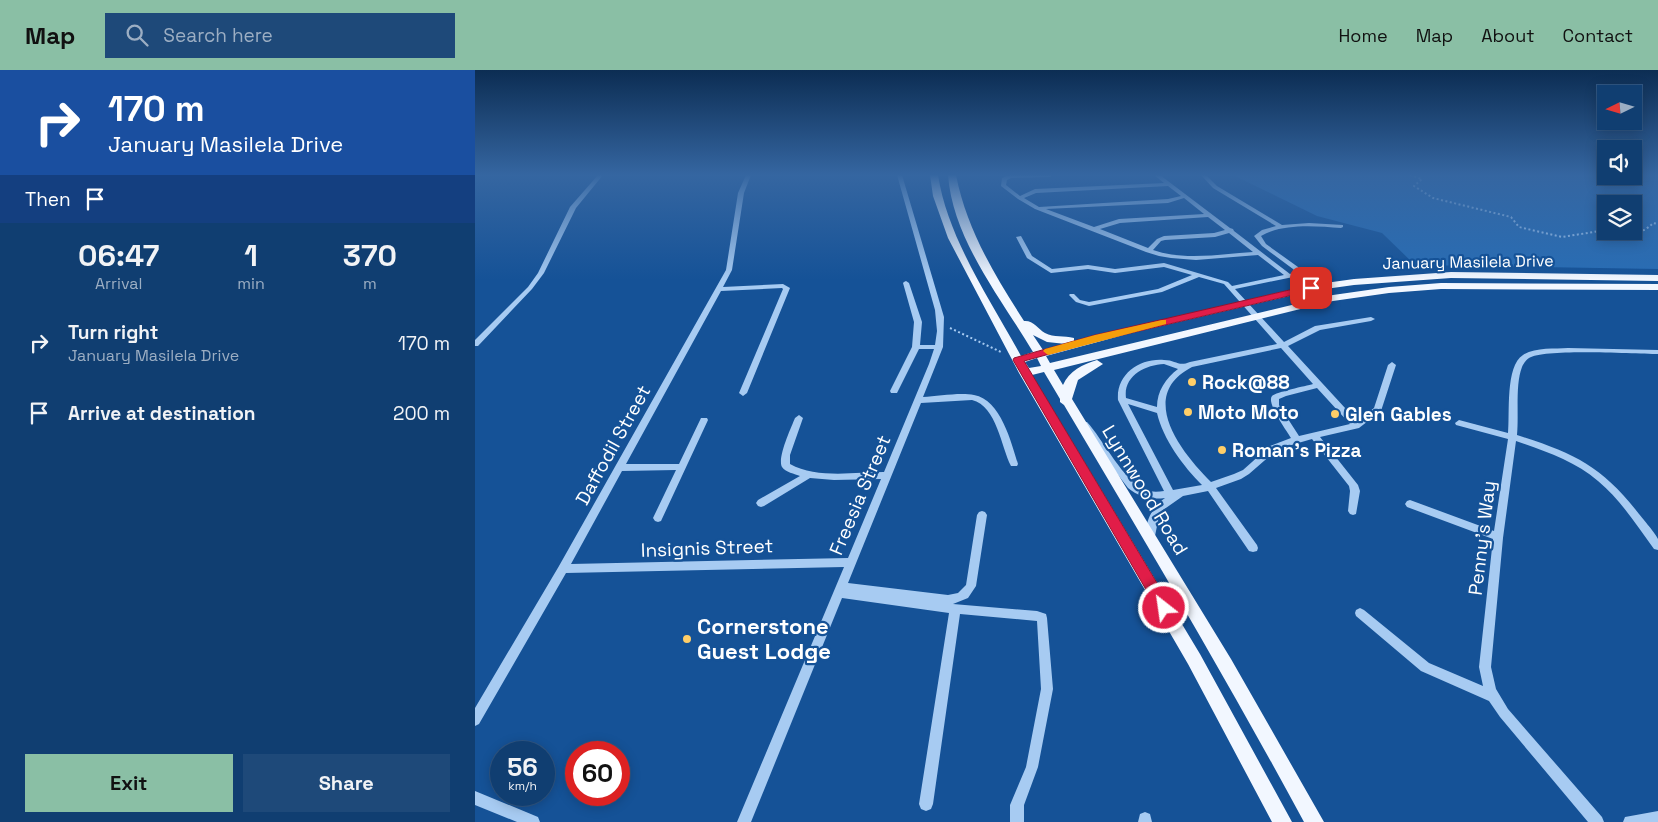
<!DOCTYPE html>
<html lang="en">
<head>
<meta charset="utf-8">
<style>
  :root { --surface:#103e71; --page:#1e4979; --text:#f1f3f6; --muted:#9caec3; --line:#305784; --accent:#8abfa5 }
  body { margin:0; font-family:"Space Grotesk",sans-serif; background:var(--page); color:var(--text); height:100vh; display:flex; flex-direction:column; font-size:19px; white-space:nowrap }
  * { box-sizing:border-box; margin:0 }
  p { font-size:16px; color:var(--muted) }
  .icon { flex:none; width:28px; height:28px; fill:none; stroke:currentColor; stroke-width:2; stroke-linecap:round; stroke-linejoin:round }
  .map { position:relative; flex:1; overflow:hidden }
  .panel { display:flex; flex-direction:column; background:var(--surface); width:475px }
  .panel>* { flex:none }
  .guide { background:#1a4fa0; color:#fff; overflow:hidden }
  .needle { width:32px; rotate:265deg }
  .tools { position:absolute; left:1122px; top:15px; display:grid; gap:10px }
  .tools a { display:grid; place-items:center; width:45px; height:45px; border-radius:0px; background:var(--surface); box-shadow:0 2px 12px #0003,0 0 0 1px var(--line); font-size:25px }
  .speed { position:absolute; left:15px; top:671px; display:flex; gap:10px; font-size:25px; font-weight:700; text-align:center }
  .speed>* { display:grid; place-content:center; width:65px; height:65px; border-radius:50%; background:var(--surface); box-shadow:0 2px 12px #0003,0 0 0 1px var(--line); line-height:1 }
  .speed small { font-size:12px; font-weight:400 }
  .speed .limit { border:8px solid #d22; background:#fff; color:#111 }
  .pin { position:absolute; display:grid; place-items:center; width:42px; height:42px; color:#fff; margin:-21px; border-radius:10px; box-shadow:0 2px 8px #0006 }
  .me { position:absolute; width:55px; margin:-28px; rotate:330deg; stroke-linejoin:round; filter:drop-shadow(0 0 4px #0008) }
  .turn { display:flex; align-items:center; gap:18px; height:105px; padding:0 25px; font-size:22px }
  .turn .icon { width:65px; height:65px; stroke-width:2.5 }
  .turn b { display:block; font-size:35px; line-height:42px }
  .then { display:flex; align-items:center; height:48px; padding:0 25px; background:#0003; gap:10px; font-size:19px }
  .eta { display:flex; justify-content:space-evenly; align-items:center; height:85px; text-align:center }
  .eta b { font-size:30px; font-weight:800; line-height:35px }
  .primary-button { display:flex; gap:10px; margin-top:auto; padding:10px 25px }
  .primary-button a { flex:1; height:58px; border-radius:0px; background:var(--accent); color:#111; font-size:20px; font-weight:800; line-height:58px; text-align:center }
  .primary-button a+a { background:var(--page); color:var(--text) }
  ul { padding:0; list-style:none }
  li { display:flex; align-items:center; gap:15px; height:70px; padding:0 25px }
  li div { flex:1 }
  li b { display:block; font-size:19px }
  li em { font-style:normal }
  header { display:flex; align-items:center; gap:30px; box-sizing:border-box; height:70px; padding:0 25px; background:var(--accent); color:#111 }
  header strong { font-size:24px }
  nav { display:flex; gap:28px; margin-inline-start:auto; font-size:18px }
  .search { width:350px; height:45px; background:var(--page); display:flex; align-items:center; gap:12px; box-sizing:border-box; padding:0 18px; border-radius:0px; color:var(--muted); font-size:19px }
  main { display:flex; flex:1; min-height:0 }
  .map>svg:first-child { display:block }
  .green { fill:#286db5; fill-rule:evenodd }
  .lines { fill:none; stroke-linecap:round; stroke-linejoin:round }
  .path { stroke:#a7cbf2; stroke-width:2; stroke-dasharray:2 2.5; stroke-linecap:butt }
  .minor { fill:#a7cbf2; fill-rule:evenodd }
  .major { fill:#f2f7ff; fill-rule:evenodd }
  .route { fill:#e11d48; stroke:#92132f }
  .slow { fill:#f59e0b }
  .poi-dot { fill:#ffce68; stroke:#155297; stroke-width:2 }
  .labels { text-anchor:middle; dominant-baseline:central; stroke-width:4.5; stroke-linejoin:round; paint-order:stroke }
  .far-street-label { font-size:16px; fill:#fff; stroke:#155297 }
  .poi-label { font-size:19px; font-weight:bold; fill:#fff; stroke:#155297; text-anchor:start }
  .street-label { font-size:19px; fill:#fff; stroke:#155297 }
  .near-poi-label { font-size:22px; font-weight:bold; fill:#fff; stroke:#155297; text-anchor:start }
</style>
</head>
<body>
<header>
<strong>Map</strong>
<div class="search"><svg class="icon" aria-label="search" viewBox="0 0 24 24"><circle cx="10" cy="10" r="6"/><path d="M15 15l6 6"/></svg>Search here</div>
<nav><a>Home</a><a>Map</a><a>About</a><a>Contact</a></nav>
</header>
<main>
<section class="panel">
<div class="guide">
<div class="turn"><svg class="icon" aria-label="right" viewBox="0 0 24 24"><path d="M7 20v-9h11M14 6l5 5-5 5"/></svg><div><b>170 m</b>January Masilela Drive</div></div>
<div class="then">Then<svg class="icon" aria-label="arrive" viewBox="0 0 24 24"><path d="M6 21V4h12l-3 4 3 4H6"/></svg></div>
</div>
<div class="eta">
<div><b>06:47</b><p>Arrival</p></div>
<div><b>1</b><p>min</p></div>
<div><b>370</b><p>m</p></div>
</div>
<ul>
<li><svg class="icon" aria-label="right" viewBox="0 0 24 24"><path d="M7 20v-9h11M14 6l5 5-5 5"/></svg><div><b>Turn right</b><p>January Masilela Drive</p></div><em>170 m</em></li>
<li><svg class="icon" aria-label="arrive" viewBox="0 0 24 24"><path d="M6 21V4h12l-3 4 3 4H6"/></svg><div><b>Arrive at destination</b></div><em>200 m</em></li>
</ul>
<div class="primary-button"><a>Exit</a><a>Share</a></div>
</section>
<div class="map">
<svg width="1183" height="752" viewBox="0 0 1183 752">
  <rect width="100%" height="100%" fill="#155297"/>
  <path class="green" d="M758 105H1131V106L1183 105V199L940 195 907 163 842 146ZM1131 134H1159V161H1131Z"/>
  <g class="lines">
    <path class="path" d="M935 105 947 109 939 116 958 128 1036 147 1044 157 1087 167 1131 160
      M1137 161C1152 165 1167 165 1178 153L1183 154
      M475 258 526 282"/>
    <path class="minor" d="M123 105H128L101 138 69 203 57 219 3 276H0V270L53 217 63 203 95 137Z
      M271 105H276L269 123 257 200 248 217 308 214 315 218 272 323 268 326 264 323 308 219 307 218 246 221 151 394H204L226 348H232L233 350 186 451 183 452 180 451 178 448 201 400 147 401 96 494 373 488 406 409 359 410 335 408 289 436 286 437 283 436 281 433 283 430 325 406C320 404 310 402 307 397 302 388 316 358 320 348L324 345 328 348 315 385V394C342 409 380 402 409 402L454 294 459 279H444L422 323H416L415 321 437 277 439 252 428 213 429 212 431 211 434 213 447 252 445 275H460L462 261 460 240 422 105H427L469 247 468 277 448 327C463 326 486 322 499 325 526 330 536 372 543 394L542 396H536C526 377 522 336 497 330L446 333 373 513 473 525 483 523 491 515 502 445 504 442 507 441 510 442 512 445 501 516 493 528 478 534 562 541 571 544 572 548 578 619 563 697 549 735V752H535V735L551 697 566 619 562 551 485 544 458 734 456 739 451 741 446 739 444 734 474 543 367 528 276 752H262L369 497 91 503 4 654 0 656V638L84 496 251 200 263 123Z
      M534 105H578L575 107 536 108 532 110 531 115 545 126 560 119 689 113 679 105H685L755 158 758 159 759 161 815 204 820 202 818 199 787 176 779 166 787 160 801 156 738 118 726 105H731L742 116 807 155 834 153 868 155V157L866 158C841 156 808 153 786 166L791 174 823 197 826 202 823 206 760 219 809 272 840 256 896 247 900 249 896 251 845 260 813 276 882 351 899 338 913 295 917 292 921 295 906 341 884 358 845 367 883 415 885 421 881 444 878 445 875 444 873 441 875 421 874 416 837 369 806 378 797 384 774 404 766 409 741 418 782 475 783 478 782 481 778 482 774 481 733 421 708 426 688 440 684 446 679 471 676 472 673 471C667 455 677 437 690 428 676 430 664 427 653 418L606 356 605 354 606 352H612C627 368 650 413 670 420 675 422 683 422 689 421L643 330C641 304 665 288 689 290 701 290 703 297 715 292L802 274 749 214 724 207 687 222 614 236 601 232 594 225 595 224H599L605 230 614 232 683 219 717 205 689 197 640 203 613 199 576 203 552 188 541 167 546 166 557 186 577 199 613 195 640 199 689 193 753 212 757 216 809 205 783 185 721 190 696 188 684 186 671 182 560 139 543 129 526 116 527 108ZM693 116 706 126 693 129 564 137 549 128 561 123ZM709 128 729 144 644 149 619 157 571 139 693 133ZM733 147 750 160 739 163 689 166 682 169 673 178 625 159 645 153ZM754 163 778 182C745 184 710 191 678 180L686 171 690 170 740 167ZM806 278 838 314C831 316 801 322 797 326 791 333 812 361 816 368L795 376 768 400 759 404 736 412C707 383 661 326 717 297ZM689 294 703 299C691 308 682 321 682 337L651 328C648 306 670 295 689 294ZM842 318 875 354 824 366 804 335V329L811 326ZM653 334 682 343C688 369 708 396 727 415L698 420Z
      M1093 278 1183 280V284C1159 284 1070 278 1054 288 1051 290 1048 294 1047 297 1040 315 1044 345 1042 365 1099 383 1127 396 1164 444 1168 449 1181 464 1183 469 1183 472 1183 477 1183 480L1179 479C1162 456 1146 430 1123 411 1100 391 1070 381 1041 371L1028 468 1016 597 1021 619 1033 639 1127 747 1129 752H1113L1025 647 1014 631 946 601 881 546 880 543 881 540 885 538 889 540 954 593 1008 616 1004 597 1018 469 932 437 930 434 932 431 935 430 1019 461 1033 369 981 355 980 353 984 350 1033 363C1035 344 1030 296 1048 285 1060 277 1080 279 1093 278Z
      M0 721 63 747 65 752H42L0 735Z
      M1183 741V752H1148L1150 747Z
      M670 742 675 744 677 752H663L665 744Z"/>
    <path class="major" d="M455 105H463C473 169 515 229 546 286L558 282C526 228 478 170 473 105H481C492 160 519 204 549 251 558 250 563 259 570 263 579 268 589 265 599 268V271L836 215 879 209 976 202 1183 205V211L976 208 879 215 836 221 652 264 571 286 575 293 858 225 914 217 966 213 1183 214V220L966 219 914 223 858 231 579 300 588 315C594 301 608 294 622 290L628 294 603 310 597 329 756 589 849 752H829C753 611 671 473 589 335L585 332V329L569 302 557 305 725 584 817 752H797L713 594 544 303 473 168 458 126ZM558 265 572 272 591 274 568 280ZM562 288 566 296 554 298 550 292Z"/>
  </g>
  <linearGradient id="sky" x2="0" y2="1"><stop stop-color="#0c2d53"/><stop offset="0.5" stop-color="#3566a1"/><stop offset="1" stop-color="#3566a1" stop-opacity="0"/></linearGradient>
  <rect width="1183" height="210" fill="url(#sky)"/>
  <path class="route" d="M836 215 839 216V220L622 271 549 291 694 533 696 538 694 542 689 544 684 542 538 290 539 288 620 265Z"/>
  <path class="slow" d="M687 250H691V254L573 285 568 281 570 279 620 265Z"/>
  <g class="poi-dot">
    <circle cx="717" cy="312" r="5"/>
    <circle cx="713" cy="342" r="5"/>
    <circle cx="860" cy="344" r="5"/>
    <circle cx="747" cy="380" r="5"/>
    <circle cx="212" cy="569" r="5"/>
  </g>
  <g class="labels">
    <g class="far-street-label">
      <text transform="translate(993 192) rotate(-1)">January Masilela Drive</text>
    </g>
    <g class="poi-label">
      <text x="727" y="312">Rock@88</text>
      <text x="723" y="342">Moto Moto</text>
      <text x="870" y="344">Glen Gables</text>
      <text x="757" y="380">Roman's Pizza</text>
    </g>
    <g class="street-label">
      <text transform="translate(138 375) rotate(-61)">Daffodil Street</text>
      <text transform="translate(670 420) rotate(59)">Lynnwood Road</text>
      <text transform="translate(385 425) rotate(-67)">Freesia Street</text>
      <text transform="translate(1007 468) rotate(-83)">Penny's Way</text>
      <text transform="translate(232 478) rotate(-2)">Insignis Street</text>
    </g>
    <g class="near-poi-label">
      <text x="222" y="556">Cornerstone<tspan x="222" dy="25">Guest Lodge</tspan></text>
    </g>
  </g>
</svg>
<div class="tools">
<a><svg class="needle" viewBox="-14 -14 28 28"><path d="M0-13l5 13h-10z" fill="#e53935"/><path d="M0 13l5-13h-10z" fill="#9caec3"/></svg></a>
<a><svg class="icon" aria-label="sound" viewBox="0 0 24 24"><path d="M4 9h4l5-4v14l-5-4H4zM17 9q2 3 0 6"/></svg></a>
<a><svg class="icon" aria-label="layers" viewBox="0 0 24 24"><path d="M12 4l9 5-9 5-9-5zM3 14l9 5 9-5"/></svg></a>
</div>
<div class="speed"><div>56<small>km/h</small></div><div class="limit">60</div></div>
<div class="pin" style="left:836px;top:218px;background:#d93025"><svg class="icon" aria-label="arrive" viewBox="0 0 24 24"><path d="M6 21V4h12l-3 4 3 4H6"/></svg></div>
<svg class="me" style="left:689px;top:538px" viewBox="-20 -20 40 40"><circle r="17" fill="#e11d48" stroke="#fff" stroke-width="3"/><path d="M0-11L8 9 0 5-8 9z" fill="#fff"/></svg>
</div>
</main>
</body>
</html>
